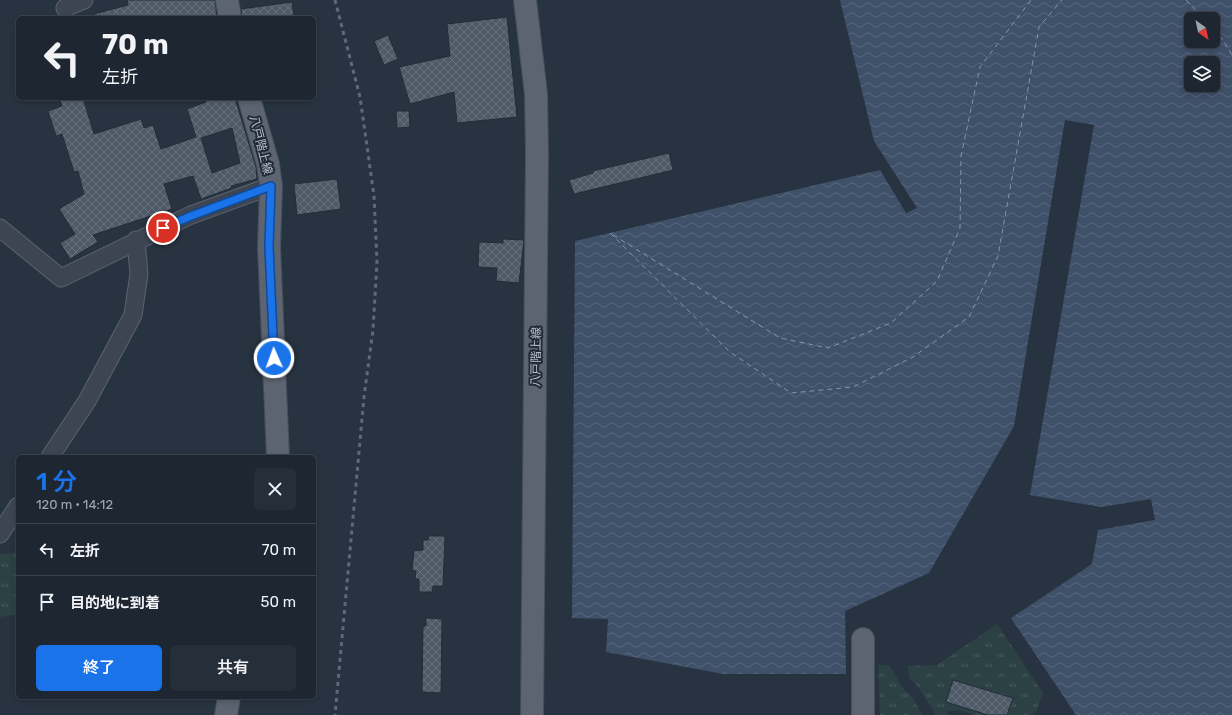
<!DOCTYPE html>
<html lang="ja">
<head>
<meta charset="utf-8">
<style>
  :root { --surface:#1e2631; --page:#262e39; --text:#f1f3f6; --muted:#a1a5ab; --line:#3c434d; --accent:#1a73e8 }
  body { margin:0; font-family:Rubik,"Noto Sans JP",sans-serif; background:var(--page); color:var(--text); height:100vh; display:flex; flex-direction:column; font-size:15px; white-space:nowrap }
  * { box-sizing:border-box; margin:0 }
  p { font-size:13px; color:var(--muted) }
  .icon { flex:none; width:22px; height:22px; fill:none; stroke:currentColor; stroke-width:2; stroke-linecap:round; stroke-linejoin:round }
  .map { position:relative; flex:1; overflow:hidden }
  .side { position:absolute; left:16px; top:455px; width:300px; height:244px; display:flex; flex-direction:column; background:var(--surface); border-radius:6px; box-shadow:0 2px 6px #0003,0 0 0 1px var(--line) }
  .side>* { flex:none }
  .banner { position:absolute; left:16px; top:16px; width:300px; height:84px; border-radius:6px; box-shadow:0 2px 6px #0003,0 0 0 1px var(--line); background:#1e2631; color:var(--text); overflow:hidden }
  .needle { width:26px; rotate:147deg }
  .fabs { position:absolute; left:1184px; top:12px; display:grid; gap:8px }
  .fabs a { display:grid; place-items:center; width:36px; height:36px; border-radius:6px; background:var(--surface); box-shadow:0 2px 6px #0003,0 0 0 1px var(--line); font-size:20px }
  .pin { position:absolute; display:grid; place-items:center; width:34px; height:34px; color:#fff; margin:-17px; border:2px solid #fff; border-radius:50%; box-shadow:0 1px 4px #0007 }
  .me { position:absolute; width:44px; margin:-22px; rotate:358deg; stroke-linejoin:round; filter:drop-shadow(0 0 3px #0008) }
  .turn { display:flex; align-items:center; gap:14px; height:84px; padding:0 20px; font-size:18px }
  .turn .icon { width:52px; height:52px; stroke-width:2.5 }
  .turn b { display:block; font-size:28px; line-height:34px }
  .round { display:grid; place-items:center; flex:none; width:42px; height:42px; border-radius:6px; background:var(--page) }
  .summary { display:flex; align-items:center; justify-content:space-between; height:68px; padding:0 20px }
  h1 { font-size:24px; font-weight:600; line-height:30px; color:var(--accent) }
  .button { display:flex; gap:8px; margin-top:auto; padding:8px 20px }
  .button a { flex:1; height:46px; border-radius:6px; background:var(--accent); color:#fff; font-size:16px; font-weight:600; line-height:46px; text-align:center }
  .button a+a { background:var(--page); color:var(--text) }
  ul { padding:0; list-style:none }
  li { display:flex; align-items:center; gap:12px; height:52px; padding:0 20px; border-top:1px solid var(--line) }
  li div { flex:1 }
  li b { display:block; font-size:15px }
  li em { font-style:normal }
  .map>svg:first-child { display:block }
  .grass { fill:url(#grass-tufts) }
  .water { fill:url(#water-waves); fill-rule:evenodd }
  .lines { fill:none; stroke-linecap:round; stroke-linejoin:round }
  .ferry { stroke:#8396b0; stroke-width:1; stroke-dasharray:5 4; stroke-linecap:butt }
  .building { fill:url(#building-cross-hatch); stroke:#232c38; fill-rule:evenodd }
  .street-casing { stroke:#5a636e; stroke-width:19 }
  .primary-casing { stroke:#464e5a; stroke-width:24 }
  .street { stroke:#3c4551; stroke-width:17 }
  .primary { stroke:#5b6470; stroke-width:22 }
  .rail { stroke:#5f6977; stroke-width:3; stroke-dasharray:4 4; stroke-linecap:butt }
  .route-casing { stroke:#114b97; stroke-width:10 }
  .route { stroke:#1a73e8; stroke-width:7 }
  .labels { text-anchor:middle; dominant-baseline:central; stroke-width:4; stroke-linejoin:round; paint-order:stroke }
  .street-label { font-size:12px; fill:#b9c0cb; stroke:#212a36 }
</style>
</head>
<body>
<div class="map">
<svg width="1232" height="715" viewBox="0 0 1232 715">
  <defs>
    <pattern id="grass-tufts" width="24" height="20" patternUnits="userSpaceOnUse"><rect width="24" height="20" fill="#2b4143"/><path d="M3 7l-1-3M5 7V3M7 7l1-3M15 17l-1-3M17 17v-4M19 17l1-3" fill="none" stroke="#485b5d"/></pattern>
    <pattern id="water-waves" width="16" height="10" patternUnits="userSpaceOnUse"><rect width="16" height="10" fill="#3f5069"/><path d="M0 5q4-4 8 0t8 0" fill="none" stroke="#59677d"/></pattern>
    <pattern id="building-cross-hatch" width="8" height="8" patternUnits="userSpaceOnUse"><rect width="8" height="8" fill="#4f5a69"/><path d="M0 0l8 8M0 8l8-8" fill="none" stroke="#66707d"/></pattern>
  </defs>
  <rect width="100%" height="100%" fill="#283341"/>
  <path class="grass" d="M18 553V614L0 617V554Z
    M997 624 1043 693 1037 710 1031 715H974L960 710 946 711 949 715H936L918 687 910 679 907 666 937 665Z
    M878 665H889L902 687 913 698 922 715H880Z"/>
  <path class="water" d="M840 0H1232V715H1076L1011 618 1092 564 1098 530 1155 520 1151 499 1101 507 1030 495 1094 125 1065 120 1014 426 929 573 845 611 846 674H723L606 652 608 619 572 618 575 241 880 170 906 213 917 208 874 141ZM1191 19H1213V41H1191ZM1191 63H1213V85H1191Z"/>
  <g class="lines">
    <path class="ferry" d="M1186 0 1204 19
      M1213 29 1223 40 1232 55
      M610 233 730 352 791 393 853 387 913 357 969 317 998 256 1039 27 1062 0
      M613 235 780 338 828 348 891 323 937 281 960 228 961 156 980 67 1031 0"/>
  </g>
  <path class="building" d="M127 0H215L217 18H95L94 14 128 5Z
    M292 2 294 18H242L241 9Z
    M507 17 517 117 457 123 454 92 410 104 399 67 450 56 447 24Z
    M388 35 398 59 384 65 374 41Z
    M59 98H83L94 134 141 119 144 128 153 125 161 149 196 137 187 109 206 102 204 98H235L256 167 257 179 231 186 232 188 201 199 193 176 164 184 172 209 93 235 98 242 70 259 60 243 75 234 59 209 84 194 78 171 74 172 62 134 56 136 48 111 62 106ZM232 128 240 163 212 173 201 138Z
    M396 111H409L410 127 397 128Z
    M669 153 673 170 574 194 569 180 593 173V171Z
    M337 179 341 209 297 215 294 184Z
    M503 239 524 240 519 283 496 281 497 268 478 267 479 242 503 243Z
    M428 536H445L443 586H433L432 592H419V579H415L416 571 412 570 414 551 423 550V540H429Z
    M426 618 442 619 441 693 422 692 423 626H426Z
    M953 680 1013 698 1007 715H988L946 702Z"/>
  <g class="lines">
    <defs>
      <path id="street" d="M65 8 84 0
        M0 228 61 278 191 215 271 186
        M50 457 87 401 133 315 139 274 136 240
        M0 534 18 506"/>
      <path id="primary" d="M227 0 230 18
        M525 0 536 94 537 153 532 715
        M249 98 268 164 271 186 269 247 278 457
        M863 639V715
        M226 715 229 697"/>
    </defs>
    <use href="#street" class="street-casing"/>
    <use href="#primary" class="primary-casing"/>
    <use href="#street" class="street"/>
    <use href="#primary" class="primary"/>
    <path class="rail" d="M335 0 360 97 374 196 377 262 373 330 364 397 335 715"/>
  </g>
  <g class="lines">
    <defs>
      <path id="route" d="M163 228 191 216 271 186 269 247 274 358"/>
    </defs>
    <use href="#route" class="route-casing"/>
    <use href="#route" class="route"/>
  </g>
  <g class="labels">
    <g class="street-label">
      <text transform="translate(261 145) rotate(76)">八戸階上線</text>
      <text transform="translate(536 357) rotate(-89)">八戸階上線</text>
    </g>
  </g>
</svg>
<div class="fabs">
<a><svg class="needle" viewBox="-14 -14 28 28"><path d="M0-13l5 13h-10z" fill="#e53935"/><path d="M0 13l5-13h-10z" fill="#a1a5ab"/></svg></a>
<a><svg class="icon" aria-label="layers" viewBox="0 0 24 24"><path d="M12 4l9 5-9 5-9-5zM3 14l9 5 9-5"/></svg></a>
</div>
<div class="pin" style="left:163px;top:228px;background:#d93025"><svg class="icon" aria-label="arrive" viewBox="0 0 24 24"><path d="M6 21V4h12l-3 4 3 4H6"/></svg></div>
<svg class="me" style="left:274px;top:358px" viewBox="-20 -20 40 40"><circle r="17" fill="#1a73e8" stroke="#fff" stroke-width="3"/><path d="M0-11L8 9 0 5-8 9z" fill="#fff"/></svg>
<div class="banner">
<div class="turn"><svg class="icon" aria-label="left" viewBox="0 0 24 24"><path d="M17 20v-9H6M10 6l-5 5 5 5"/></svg><div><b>70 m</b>左折</div></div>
</div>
<section class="side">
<div class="summary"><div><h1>1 分</h1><p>120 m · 14:12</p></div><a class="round"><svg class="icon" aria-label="close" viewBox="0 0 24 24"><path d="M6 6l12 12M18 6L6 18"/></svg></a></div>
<ul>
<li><svg class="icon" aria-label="left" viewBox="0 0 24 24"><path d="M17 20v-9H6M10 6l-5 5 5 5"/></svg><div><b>左折</b></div><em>70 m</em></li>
<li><svg class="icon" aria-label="arrive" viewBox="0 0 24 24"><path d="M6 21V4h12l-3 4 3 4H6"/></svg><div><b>目的地に到着</b></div><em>50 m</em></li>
</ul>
<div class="button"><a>終了</a><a>共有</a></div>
</section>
</div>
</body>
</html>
